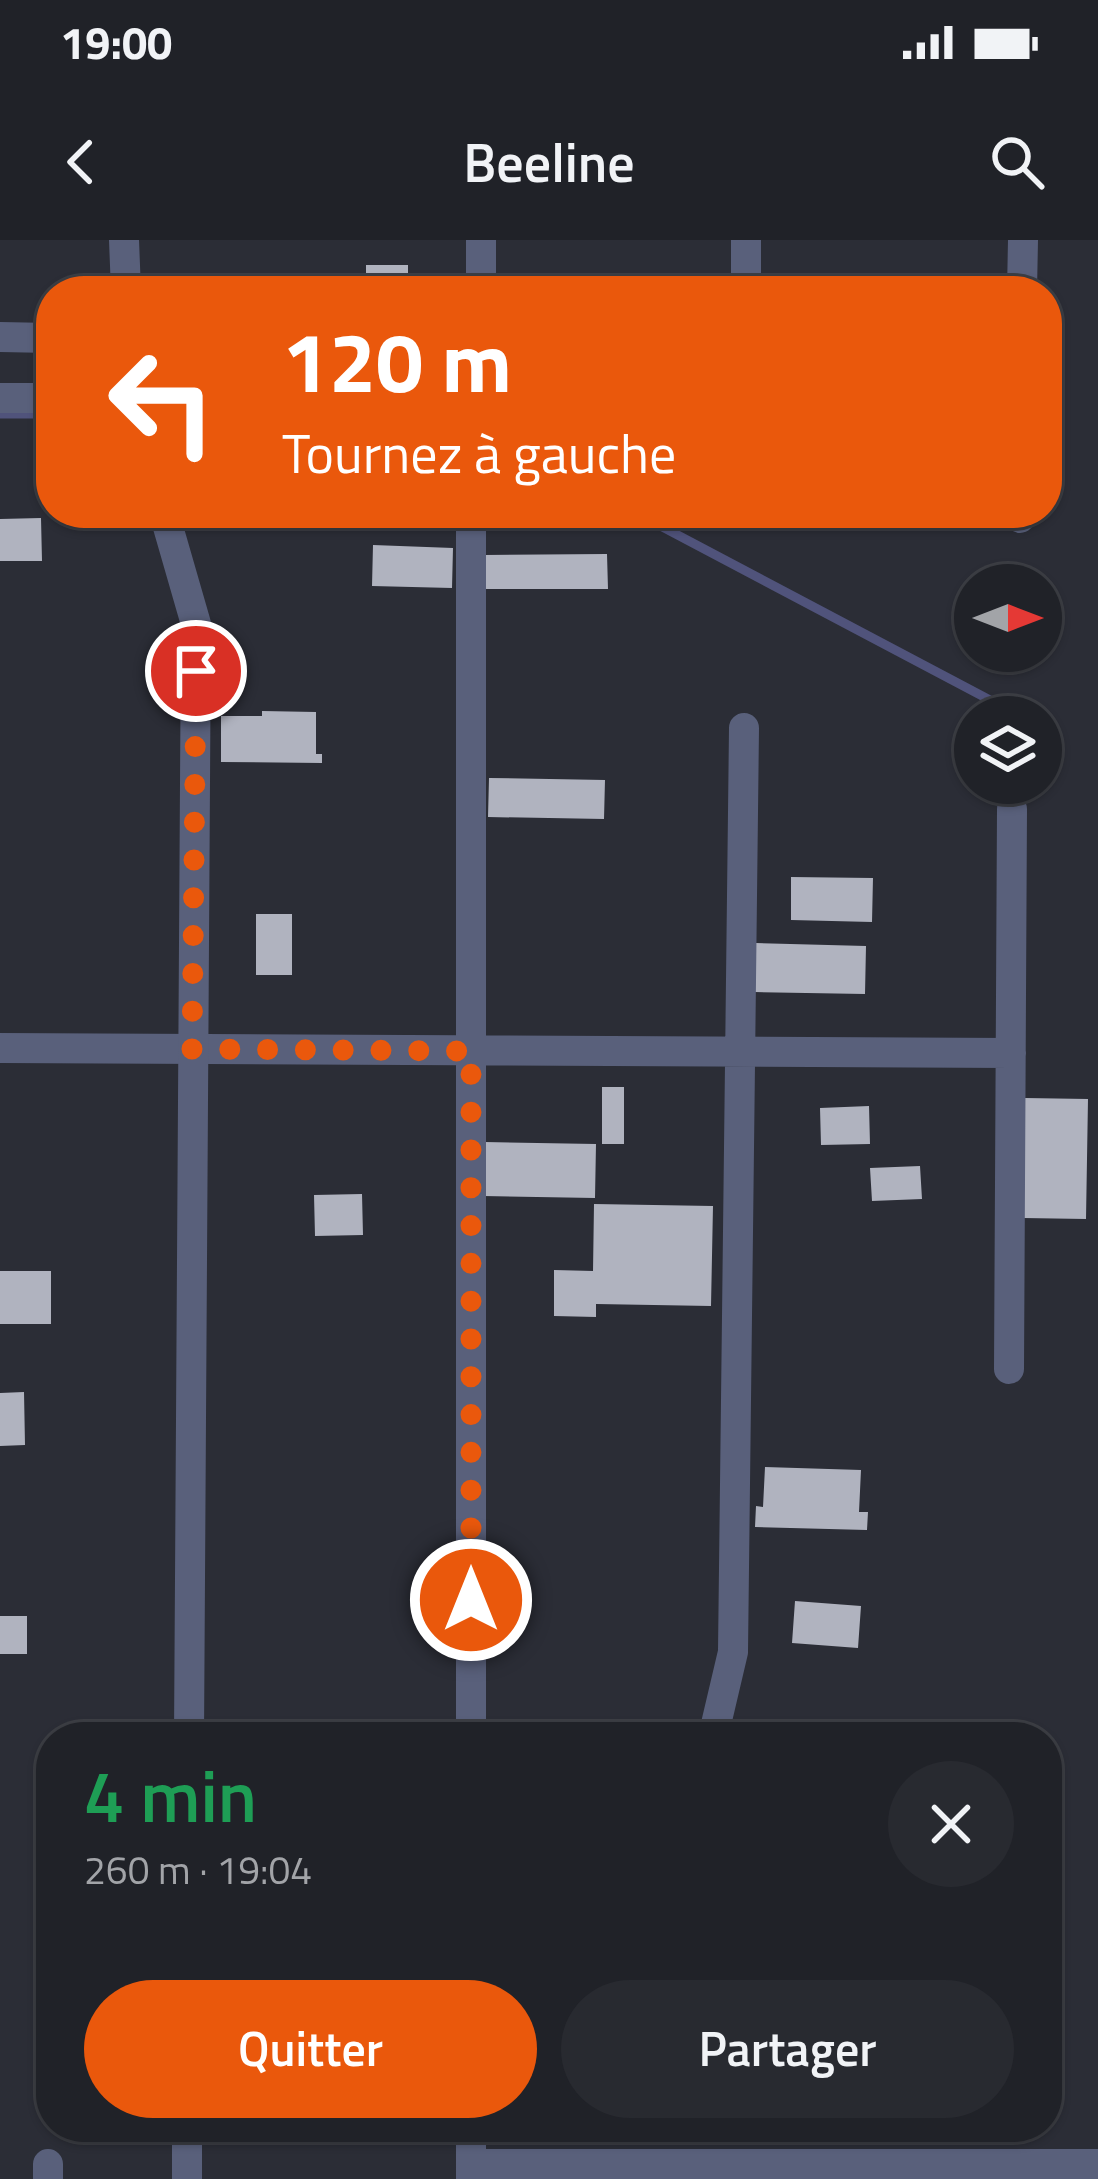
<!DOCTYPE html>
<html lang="fr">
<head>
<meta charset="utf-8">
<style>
  :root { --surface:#202228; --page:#282a30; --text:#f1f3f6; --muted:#a2a4a8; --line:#3d3f45; --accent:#ea580c }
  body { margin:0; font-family:"Titillium Web",sans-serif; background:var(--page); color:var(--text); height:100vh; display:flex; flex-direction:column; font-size:45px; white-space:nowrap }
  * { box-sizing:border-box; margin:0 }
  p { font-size:39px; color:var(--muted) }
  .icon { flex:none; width:66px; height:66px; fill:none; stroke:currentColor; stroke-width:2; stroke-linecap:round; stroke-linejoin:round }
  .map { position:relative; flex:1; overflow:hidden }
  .sheet { position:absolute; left:36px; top:1482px; width:1026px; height:420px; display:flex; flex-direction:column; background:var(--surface); border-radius:48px; box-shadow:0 3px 9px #0004,0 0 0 3px var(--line) }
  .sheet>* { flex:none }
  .banner { position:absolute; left:36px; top:36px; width:1026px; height:252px; border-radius:48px; box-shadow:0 3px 9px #0004,0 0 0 3px var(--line); background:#ea580c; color:#fff; overflow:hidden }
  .needle { width:78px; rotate:90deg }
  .tools { position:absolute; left:954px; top:324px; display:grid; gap:24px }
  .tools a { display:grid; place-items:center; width:108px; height:108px; border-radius:50%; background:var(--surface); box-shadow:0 3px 9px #0004,0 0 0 3px var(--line); font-size:60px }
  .pin { position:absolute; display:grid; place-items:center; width:102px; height:102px; color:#fff; margin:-51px; border:6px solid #fff; border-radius:50%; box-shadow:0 3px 12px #0007 }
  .me { position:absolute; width:132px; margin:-66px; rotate:0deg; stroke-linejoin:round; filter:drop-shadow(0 0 9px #0008) }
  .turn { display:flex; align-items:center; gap:42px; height:252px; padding:0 48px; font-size:54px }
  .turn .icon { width:156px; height:156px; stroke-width:2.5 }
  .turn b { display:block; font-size:84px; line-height:102px }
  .round { display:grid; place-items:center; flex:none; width:126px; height:126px; border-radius:63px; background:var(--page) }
  .summary { display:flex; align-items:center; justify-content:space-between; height:204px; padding:0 48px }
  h1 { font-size:72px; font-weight:600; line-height:90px; color:#1e9e55 }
  .cta { display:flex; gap:24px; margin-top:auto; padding:24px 48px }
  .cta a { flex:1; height:138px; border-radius:72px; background:var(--accent); color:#fff; font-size:48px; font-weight:600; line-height:138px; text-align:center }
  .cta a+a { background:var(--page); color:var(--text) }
  .status { display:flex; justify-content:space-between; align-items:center; height:84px; padding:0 60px; background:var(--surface); direction:ltr }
  .status svg { height:33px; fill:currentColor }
  header { display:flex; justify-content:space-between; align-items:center; height:156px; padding:0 48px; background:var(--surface); font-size:54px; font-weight:600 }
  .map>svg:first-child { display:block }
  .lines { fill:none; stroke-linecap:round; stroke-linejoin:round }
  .stream { stroke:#50537b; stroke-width:9 }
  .building { fill:#b0b3bf }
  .minor { stroke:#59607b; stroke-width:30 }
  .tertiary { stroke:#59607b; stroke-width:30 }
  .route { stroke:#ea580c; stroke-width:21; stroke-dasharray:0 37.8 }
</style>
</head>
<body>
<div class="status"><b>19:00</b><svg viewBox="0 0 49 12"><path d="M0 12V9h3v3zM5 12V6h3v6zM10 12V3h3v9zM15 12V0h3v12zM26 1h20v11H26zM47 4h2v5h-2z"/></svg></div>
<header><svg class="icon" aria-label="back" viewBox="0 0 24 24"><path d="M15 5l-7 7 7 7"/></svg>Beeline<svg class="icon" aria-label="search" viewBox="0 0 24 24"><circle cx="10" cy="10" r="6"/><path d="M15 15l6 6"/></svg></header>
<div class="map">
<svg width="1098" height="1939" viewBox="0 0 1098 1939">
  <rect width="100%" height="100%" fill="#2b2d36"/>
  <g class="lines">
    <path class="stream" d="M0 174H51
      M636 273 1022 477"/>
  </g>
  <path class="building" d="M366 25H408V51H366Z
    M41 278 42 321H0V279Z
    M373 305 453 308 452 348 372 346Z
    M607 314 608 349H485L484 315Z
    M262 471 316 472V514H322V523L221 522V476H262Z
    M489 538 605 540 604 579 488 577Z
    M791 637 873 638 872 682 791 680Z
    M256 674H292V735H256Z
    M756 703 866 706 865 754 755 752Z
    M602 847H624V904H602Z
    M1025 858 1088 859 1086 979 1023 978Z
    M869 866 870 904 821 905 820 868Z
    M484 902 596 904 595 958 483 956Z
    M920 926 922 959 872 961 870 928Z
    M362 954 363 995 315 996 314 955Z
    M594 964 713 966 711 1066 596 1064V1077L554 1076V1030L593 1031Z
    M0 1031H51V1084H0Z
    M24 1152 25 1205 0 1206V1153Z
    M765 1227 861 1230 859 1272H868L867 1290 755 1287 756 1266 763 1267Z
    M795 1361 861 1366 858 1408 792 1403Z
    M0 1376H27V1414H0Z"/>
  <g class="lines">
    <path class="minor" d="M481 51V0
      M746 51V0
      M1022 51 1023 0
      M0 97 51 98
      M0 158H51
      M471 273V1497
      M1020 278V273
      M0 808 1011 813
      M1009 1129 1012 569
      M713 1497 733 1412 744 488
      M471 1924H1098
      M471 1939V1887"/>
    <path class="tertiary" d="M124 0 126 51
      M164 273 196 384 189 1497
      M48 1939V1924
      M187 1939V1887"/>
  </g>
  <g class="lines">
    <path class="route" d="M196 431 192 809 471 811V1360"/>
  </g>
</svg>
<div class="tools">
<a><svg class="needle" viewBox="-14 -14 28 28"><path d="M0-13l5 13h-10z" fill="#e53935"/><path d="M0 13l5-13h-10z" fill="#a2a4a8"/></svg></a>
<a><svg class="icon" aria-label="layers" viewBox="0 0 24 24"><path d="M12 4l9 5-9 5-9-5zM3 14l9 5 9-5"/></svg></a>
</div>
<div class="pin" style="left:196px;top:431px;background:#d93025"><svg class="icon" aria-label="arrive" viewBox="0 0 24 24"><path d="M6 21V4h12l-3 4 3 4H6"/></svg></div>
<svg class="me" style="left:471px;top:1360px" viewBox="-20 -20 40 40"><circle r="17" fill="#ea580c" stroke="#fff" stroke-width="3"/><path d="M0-11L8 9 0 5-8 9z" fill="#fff"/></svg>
<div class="banner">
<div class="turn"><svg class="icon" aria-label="left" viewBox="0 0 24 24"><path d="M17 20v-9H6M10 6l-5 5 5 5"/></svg><div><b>120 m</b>Tournez à gauche</div></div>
</div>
<section class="sheet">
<div class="summary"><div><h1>4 min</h1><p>260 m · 19:04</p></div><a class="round"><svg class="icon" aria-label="close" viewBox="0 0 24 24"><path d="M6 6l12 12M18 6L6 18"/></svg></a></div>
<div class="cta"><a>Quitter</a><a>Partager</a></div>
</section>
</div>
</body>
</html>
